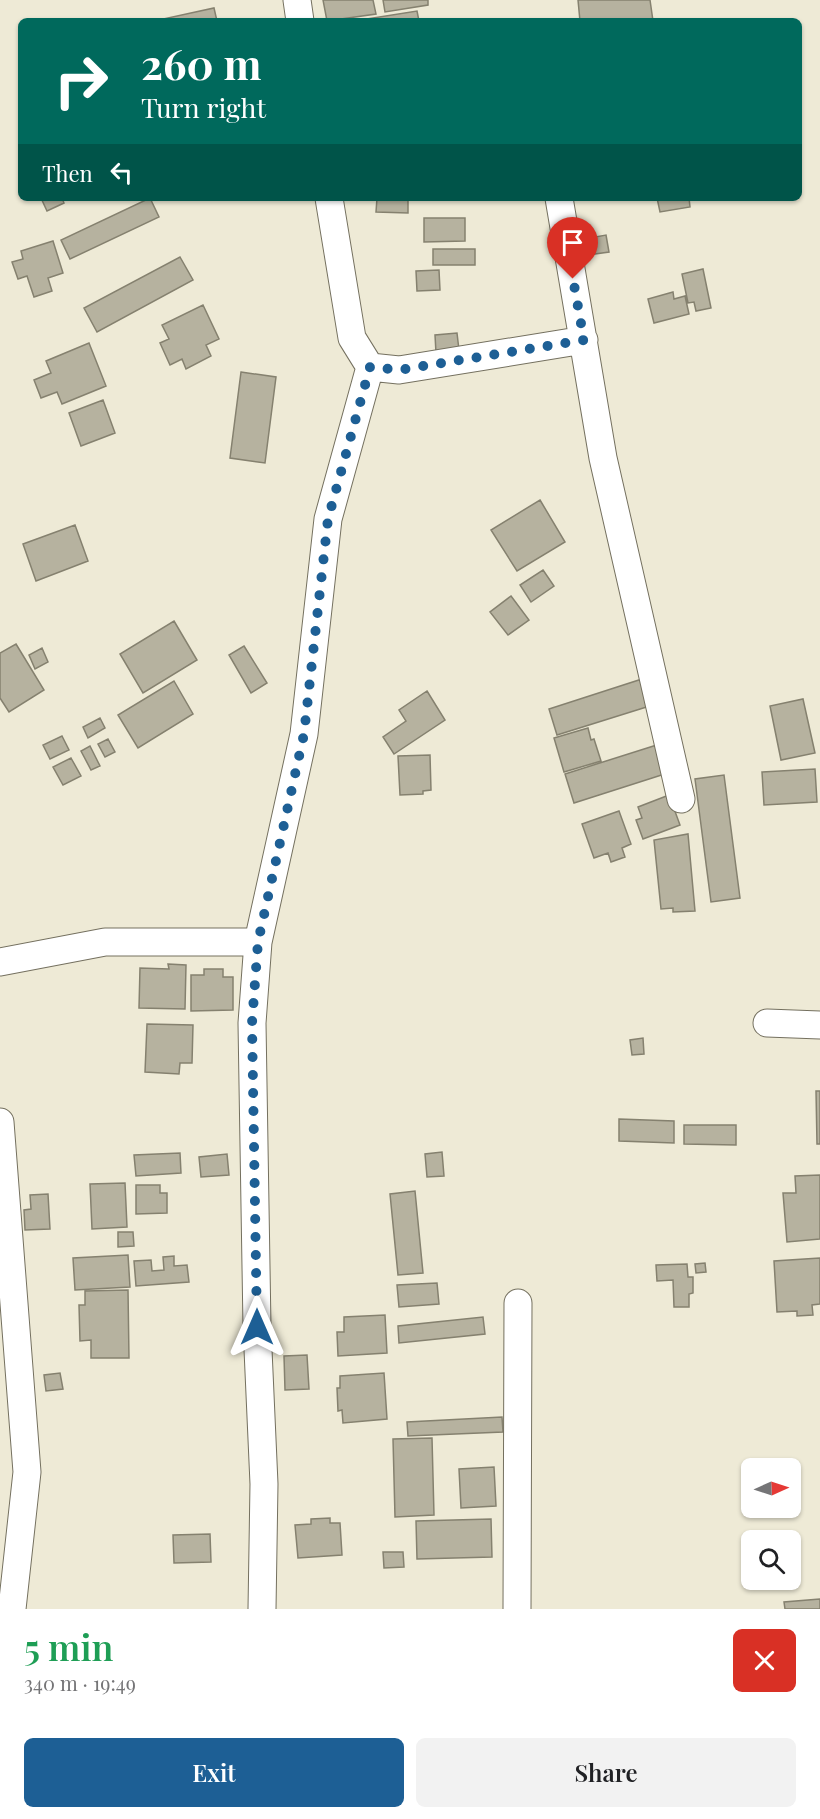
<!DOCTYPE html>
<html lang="en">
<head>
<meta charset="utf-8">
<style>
  :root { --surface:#fff; --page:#f2f2f2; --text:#202124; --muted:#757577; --accent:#1d5f95 }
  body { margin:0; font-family:"Playfair Display",serif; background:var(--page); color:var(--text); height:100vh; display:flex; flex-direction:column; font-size:22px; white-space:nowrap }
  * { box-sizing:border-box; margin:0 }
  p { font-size:20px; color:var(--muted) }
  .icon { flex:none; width:33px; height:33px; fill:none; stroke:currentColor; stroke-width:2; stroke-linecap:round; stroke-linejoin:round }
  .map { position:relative; height:1609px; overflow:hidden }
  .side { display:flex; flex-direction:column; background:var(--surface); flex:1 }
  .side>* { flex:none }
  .top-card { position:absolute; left:18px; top:18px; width:784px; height:183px; border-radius:9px; box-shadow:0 2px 4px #0004; background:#00695c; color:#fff; overflow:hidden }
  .needle { width:39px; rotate:87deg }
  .fabs { position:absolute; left:741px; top:1458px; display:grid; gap:12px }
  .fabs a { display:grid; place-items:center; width:60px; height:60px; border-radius:9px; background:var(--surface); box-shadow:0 2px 4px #0004; font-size:30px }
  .pin { position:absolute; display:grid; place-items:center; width:51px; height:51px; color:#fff; margin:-62px -26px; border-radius:50% 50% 50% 0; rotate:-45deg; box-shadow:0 0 6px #0007 }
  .pin .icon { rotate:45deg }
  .me { position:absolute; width:66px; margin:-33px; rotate:0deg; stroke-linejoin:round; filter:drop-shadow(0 0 4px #0008) }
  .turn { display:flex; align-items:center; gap:21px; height:126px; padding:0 24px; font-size:27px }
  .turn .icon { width:78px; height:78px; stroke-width:2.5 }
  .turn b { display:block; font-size:42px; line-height:51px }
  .then { display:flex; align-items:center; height:57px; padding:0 24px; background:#0003; gap:12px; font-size:22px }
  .round { display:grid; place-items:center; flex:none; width:63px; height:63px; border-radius:9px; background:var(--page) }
  .overview { display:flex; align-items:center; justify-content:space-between; height:102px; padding:0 24px }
  h1 { font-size:36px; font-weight:600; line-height:45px; color:#1e9e55 }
  .primary-button { display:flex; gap:12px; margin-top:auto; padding:12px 24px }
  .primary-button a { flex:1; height:69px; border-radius:9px; background:var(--accent); color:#fff; font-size:24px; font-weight:600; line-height:69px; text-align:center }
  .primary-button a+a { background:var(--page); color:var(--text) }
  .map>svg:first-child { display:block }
  .building { fill:#b6b29f; stroke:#85816f; stroke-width:1.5 }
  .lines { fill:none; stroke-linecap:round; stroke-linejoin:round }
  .street-casing { stroke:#74705f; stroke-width:29 }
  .street { stroke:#fff; stroke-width:27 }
  .route { stroke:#1d5f95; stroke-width:10; stroke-dasharray:0 18 }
</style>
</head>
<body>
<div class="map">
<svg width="820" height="1609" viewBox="0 0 820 1609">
  <rect width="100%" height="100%" fill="#eeead6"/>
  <path class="building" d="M323 0H373L376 14 327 21Z
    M383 0H428V5L385 12Z
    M578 0H650L653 21H580Z
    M214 8 217 21H163V19Z
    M417 11 419 21H354Z
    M41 198H62L64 203 47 211Z
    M150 198 159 217 70 259 61 240Z
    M377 198H408V213L376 212Z
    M657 198H689L690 207 660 212Z
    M424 218H465V241L424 242Z
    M606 235 609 252 588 255 584 239Z
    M53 241 63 273 48 278 52 291 34 297 27 276 18 279 12 262 23 259 21 251Z
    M433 249H475V265H433Z
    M180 257 193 280 97 332 84 308Z
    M703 269 711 308 696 311 694 302 688 303 682 274Z
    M439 270 440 290 417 291 416 271Z
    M673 292 674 299 685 296 689 314 654 323 648 299Z
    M203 305 219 339 206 345 211 356 186 369 182 359 170 365 160 343 169 339 162 325Z
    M457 333 459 350 436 353 435 335Z
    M89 343 106 386 62 404 57 392 41 398 34 380 51 373 46 361Z
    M241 372 276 377 265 463 230 458Z
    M103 400 115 433 81 446 69 413Z
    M540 500 565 542 517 571 491 530Z
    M75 525 88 561 36 581 23 544Z
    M543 570 554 586 531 602 520 585Z
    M511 596 529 620 508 635 490 612Z
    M174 621 197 660 143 693 120 654Z
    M16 644 44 690 9 712 0 698V653Z
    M244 646 267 683 251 693 229 655Z
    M42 648 48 662 35 669 29 655Z
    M645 678 653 705 557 735 549 709Z
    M174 681 193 714 138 748 118 715Z
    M427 691 445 720 394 754 383 737 406 721 399 710Z
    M803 699 815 753 781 760 770 706Z
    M100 718 105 728 88 738 83 727Z
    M588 728 591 740 594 739 601 761 564 772 554 738Z
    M62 736 69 750 50 759 43 745Z
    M108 739 115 752 105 757 98 744Z
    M663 743 671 772 574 803 565 774Z
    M90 746 100 766 91 770 81 751Z
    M430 755 431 790 423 791V794L400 795 398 756Z
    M71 758 81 776 63 785 53 767Z
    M815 769 817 802 764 805 762 772Z
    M724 775 740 898 711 902 695 779Z
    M669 795 680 825 643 839 636 820 642 818 638 807Z
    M619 811 631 844 622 848 625 857 611 862 608 853 594 858 582 824Z
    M688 834 695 911 673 912V908L661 909 654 840Z
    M168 964 186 965 185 1009 139 1008 140 968 169 969Z
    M204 969H223V977H233V1010L191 1011V975H204Z
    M147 1024 193 1025 192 1063H180L179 1074 145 1072Z
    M643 1038 644 1054 632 1055 630 1040Z
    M816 1091H820V1144H817Z
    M619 1119 674 1121V1143L619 1141Z
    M684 1125H736V1145L684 1144Z
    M442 1152 444 1176 427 1177 425 1154Z
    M180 1153 181 1173 136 1176 134 1155Z
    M227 1154 229 1175 201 1177 199 1157Z
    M820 1175V1239L787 1242 783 1193H796L795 1176Z
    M125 1183 127 1227 92 1229 90 1184Z
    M136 1185H160V1193H167V1213L136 1214Z
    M415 1191 423 1273 398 1275 390 1194Z
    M48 1194 50 1229 25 1230 24 1210 31 1209 30 1195Z
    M118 1232H133L134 1246 118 1247Z
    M128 1255 130 1287 75 1290 73 1258Z
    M174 1256V1266L187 1265 189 1282 136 1286 134 1261 151 1260 152 1271 164 1270 163 1257Z
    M820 1258V1304L812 1305 813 1315 797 1316V1311L777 1312 774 1261Z
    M705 1263 706 1272 696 1273 695 1264Z
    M687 1264 688 1277H693V1293L689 1294V1307H674L673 1280 657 1281 656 1265Z
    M437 1283 439 1304 399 1307 397 1285Z
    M128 1290 129 1358H91V1340L80 1341 79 1305H85V1291Z
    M385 1315 387 1353 338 1356 337 1332H344V1317Z
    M483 1317 485 1334 399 1343 398 1326Z
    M307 1355 309 1389 285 1390 284 1356Z
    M60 1373 63 1389 46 1391 44 1375Z
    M384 1373 387 1419 343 1423 342 1410 338 1411 337 1388H340V1376Z
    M502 1417 503 1432 408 1436 407 1422Z
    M432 1438 434 1515 395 1517 393 1439Z
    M494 1467 496 1506 461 1508 459 1469Z
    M330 1518V1523H340L342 1555 298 1558 295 1525 311 1524V1519Z
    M491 1519 492 1557 417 1559 416 1521Z
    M210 1534 211 1562 174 1563 173 1535Z
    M383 1552H403L404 1567 384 1568Z
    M820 1599V1609H785L784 1602Z"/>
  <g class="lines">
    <defs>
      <path id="street" d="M297 0 300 21
        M329 198 352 338 370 367 399 370 584 340
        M559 198 603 458 681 799
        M0 962 105 942H258
        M767 1023 820 1025
        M0 1122 27 1472 12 1609
        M262 1609 264 1484 257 1327 252 1023 258 942 304 734 328 519 370 367
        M517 1609 518 1303"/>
    </defs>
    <use href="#street" class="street-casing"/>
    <use href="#street" class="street"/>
  </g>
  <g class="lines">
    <path class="route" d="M257 1327 252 1023 258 942 304 734 328 519 370 367 399 370 584 340 573 279"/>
  </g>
</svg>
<div class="fabs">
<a><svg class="needle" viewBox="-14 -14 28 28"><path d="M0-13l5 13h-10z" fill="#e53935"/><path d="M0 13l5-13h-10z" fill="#757577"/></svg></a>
<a><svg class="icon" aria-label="search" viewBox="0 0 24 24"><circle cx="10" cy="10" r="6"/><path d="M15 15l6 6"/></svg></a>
</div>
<div class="pin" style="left:573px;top:279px;background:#d93025"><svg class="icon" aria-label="arrive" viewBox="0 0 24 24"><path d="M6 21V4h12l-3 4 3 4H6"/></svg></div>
<svg class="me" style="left:257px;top:1327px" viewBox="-20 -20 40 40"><path d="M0-17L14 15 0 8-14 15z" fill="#1d5f95" stroke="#fff" stroke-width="4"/></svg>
<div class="top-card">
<div class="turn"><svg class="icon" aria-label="right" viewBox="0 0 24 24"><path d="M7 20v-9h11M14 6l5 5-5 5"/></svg><div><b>260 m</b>Turn right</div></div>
<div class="then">Then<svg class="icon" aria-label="left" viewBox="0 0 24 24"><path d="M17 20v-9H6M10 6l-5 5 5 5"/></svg></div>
</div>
</div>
<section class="side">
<div class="overview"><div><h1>5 min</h1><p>340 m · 19:49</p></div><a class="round" style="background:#d93025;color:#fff"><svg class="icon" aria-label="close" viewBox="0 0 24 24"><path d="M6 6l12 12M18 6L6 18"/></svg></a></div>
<div class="primary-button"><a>Exit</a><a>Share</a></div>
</section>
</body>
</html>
